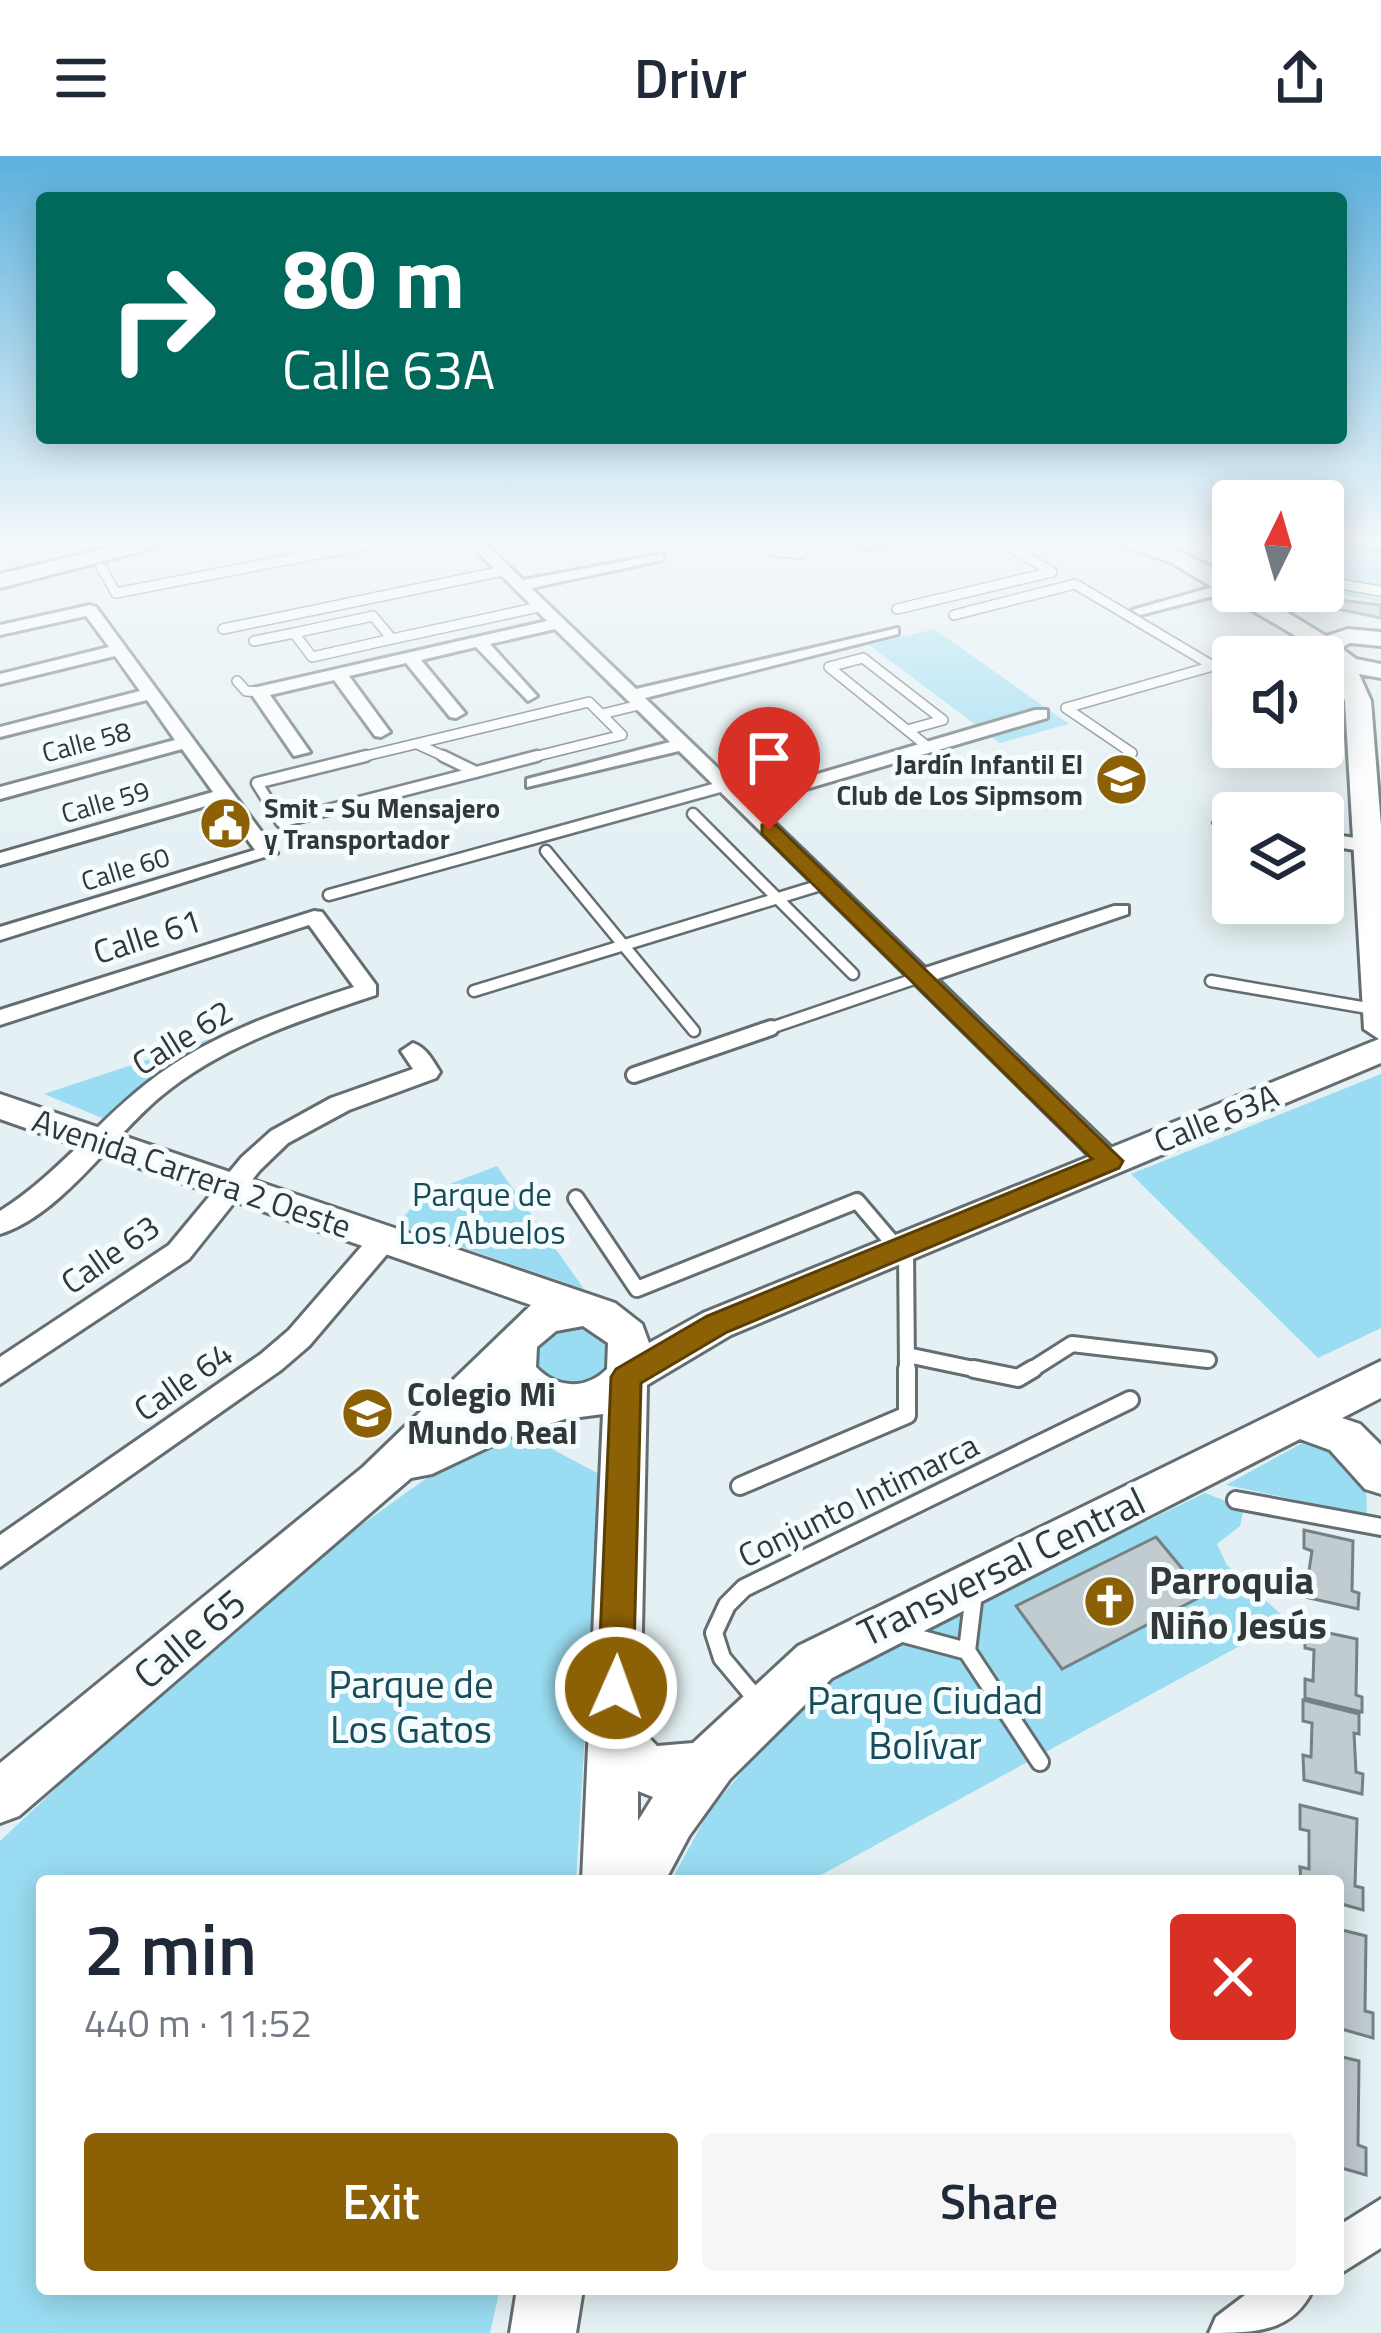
<!DOCTYPE html>
<html lang="en">
<head>
<meta charset="utf-8">
<style>
  :root { --surface:#fff; --page:#f6f6f7; --text:#1f2937; --muted:#747a83; --accent:#8c6005 }
  body { margin:0; font-family:"Titillium Web",sans-serif; background:var(--page); color:var(--text); height:100vh; display:flex; flex-direction:column; font-size:45px; white-space:nowrap }
  * { box-sizing:border-box; margin:0 }
  p { font-size:39px; color:var(--muted) }
  .icon { flex:none; width:66px; height:66px; fill:none; stroke:currentColor; stroke-width:2; stroke-linecap:round; stroke-linejoin:round }
  .map { position:relative; flex:1; overflow:hidden }
  .drawer { position:absolute; left:36px; top:1719px; width:1308px; height:420px; display:flex; flex-direction:column; background:var(--surface); border-radius:12px; box-shadow:0 6px 30px #0003 }
  .drawer>* { flex:none }
  .banner { position:absolute; left:36px; top:36px; width:1311px; height:252px; border-radius:12px; box-shadow:0 6px 30px #0003; background:#00695c; color:#fff; overflow:hidden }
  .needle { width:78px; rotate:5deg }
  .fabs { position:absolute; left:1212px; top:324px; display:grid; gap:24px }
  .fabs a { display:grid; place-items:center; width:132px; height:132px; border-radius:12px; background:var(--surface); box-shadow:0 6px 30px #0003; font-size:60px }
  .pin { position:absolute; display:grid; place-items:center; width:102px; height:102px; color:#fff; margin:-123px -51px; border-radius:50% 50% 50% 0; rotate:-45deg; box-shadow:0 0 12px #0007 }
  .pin .icon { rotate:45deg }
  .me { position:absolute; width:132px; margin:-66px; rotate:2deg; stroke-linejoin:round; filter:drop-shadow(0 0 9px #0008) }
  .turn { display:flex; align-items:center; gap:42px; height:252px; padding:0 48px; font-size:54px }
  .turn .icon { width:156px; height:156px; stroke-width:2.5 }
  .turn b { display:block; font-size:84px; line-height:102px }
  .round { display:grid; place-items:center; flex:none; width:126px; height:126px; border-radius:12px; background:var(--page) }
  .headline { display:flex; align-items:center; justify-content:space-between; height:204px; padding:0 48px }
  h1 { font-size:72px; font-weight:600; line-height:90px }
  .action { display:flex; gap:24px; margin-top:auto; padding:24px 48px }
  .action a { flex:1; height:138px; border-radius:12px; background:var(--accent); color:#fff; font-size:48px; font-weight:600; line-height:138px; text-align:center }
  .action a+a { background:var(--page); color:var(--text) }
  header { display:flex; justify-content:space-between; align-items:center; height:156px; padding:0 48px; background:var(--surface); font-size:54px; font-weight:600 }
  .map>svg:first-child { display:block }
  .green { fill:#9addf2 }
  .building { fill:#c1ccd0; stroke:#768184; stroke-width:3 }
  .lines { fill:none; stroke-linecap:round; stroke-linejoin:round }
  .lane-far3-casing { stroke:#646e71; stroke-width:12 }
  .lane-far2-casing { stroke:#646e71; stroke-width:15 }
  .lane-far1-casing { stroke:#646e71; stroke-width:20 }
  .lane-casing { stroke:#646e71; stroke-width:22 }
  .street-casing { stroke:#646e71; stroke-width:6 }
  .secondary-casing { stroke:#646e71; stroke-width:6 }
  .lane-far3 { stroke:#fff; stroke-width:9 }
  .lane-far2 { stroke:#fff; stroke-width:10 }
  .lane-far1 { stroke:#fff; stroke-width:14 }
  .lane { stroke:#fff; stroke-width:16 }
  .street { fill:#fff; fill-rule:evenodd }
  .secondary { fill:#fff; fill-rule:evenodd }
  .route { fill:#8c6005; stroke:#5b3e03; stroke-width:3 }
  .labels { text-anchor:middle; dominant-baseline:central; stroke-width:10; stroke-linejoin:round; paint-order:stroke }
  .far-street-label { font-size:27px; fill:#323738; stroke:#f5fcfe }
  .far-poi-label { font-size:27px; font-weight:bold; fill:#323738; stroke:#f5fcfe; text-anchor:end }
  .street-label { font-size:33px; fill:#323738; stroke:#f5fcfe }
  .park-label { font-size:33px; fill:#174b59; stroke:#f5fcfe }
  .poi-label { font-size:33px; font-weight:bold; fill:#323738; stroke:#f5fcfe; text-anchor:start }
  .near-street-label { font-size:39px; fill:#323738; stroke:#f5fcfe }
  .near-poi-label { font-size:39px; font-weight:bold; fill:#323738; stroke:#f5fcfe; text-anchor:start }
  .near-park-label { font-size:39px; fill:#174b59; stroke:#f5fcfe }
</style>
</head>
<body>
<header><svg class="icon" aria-label="menu" viewBox="0 0 24 24"><path d="M4 6h16M4 12h16M4 18h16"/></svg>Drivr<svg class="icon" aria-label="share" viewBox="0 0 24 24"><path d="M12 15V3M7 8l5-5 5 5M5 13v7h14v-7"/></svg></header>
<div class="map">
<svg width="1381" height="2177" viewBox="0 0 1381 2177">
  <rect width="100%" height="100%" fill="#e4f0f3"/>
  <path class="green" d="M1323 385H1381V446L1323 435Z
    M934 473 1069 568 1000 587 869 489Z
    M234 875 114 967 44 938Z
    M1381 918V1172L1318 1202 1131 1018Z
    M497 1010 584 1133 397 1069 423 1038Z
    M575 1170 606 1185 609 1204C599 1227 583 1229 560 1231L534 1211 535 1191 551 1175Z
    M520 1276 601 1319 576 1725H42V2133H500L490 2177H0V1685L259 1442 438 1314Z
    M1319 1278 1366 1317 1367 1359 1226 1329Z
    M1205 1337 1244 1352 1240 1370 1217 1388 1227 1409 1287 1464 810 1725H671L709 1655 799 1548 887 1490Z"/>
  <path class="building" d="M818 385H919L921 388 868 394Z
    M1291 435H1315L1323 442 1381 449V462L1289 443Z
    M1304 1374 1353 1385 1352 1435 1359 1437 1358 1453 1305 1441 1312 1395 1304 1392Z
    M1156 1381 1204 1439 1062 1513 1016 1450Z
    M1305 1472 1357 1483 1356 1539 1362 1541V1556L1305 1542V1523L1313 1525 1314 1494 1305 1492Z
    M1303 1544 1359 1558V1578L1354 1577 1356 1616 1363 1618 1362 1638 1304 1624 1303 1599 1311 1601 1312 1567 1303 1565Z
    M1300 1649 1357 1663 1355 1730 1363 1732V1754L1338 1747V1725H1301L1300 1711 1309 1713V1675L1300 1673Z
    M1338 1773 1366 1780 1365 1855 1373 1857V1882L1338 1872Z
    M1338 1900 1359 1905 1358 1989 1366 1992V2019L1338 2011Z"/>
  <g class="lines">
    <defs>
      <path id="lane-far3" d="M778 385 773 395 800 398 806 385
        M1169 396 1175 385
        M101 411 116 437 385 385
        M1323 425 1381 435
        M897 453 1052 416 1001 385
        M954 459 1075 428 1213 510 1066 552 1132 597
        M373 460 392 483 312 501 294 477Z
        M223 473 503 415
        M392 483 539 451
        M254 485 294 477
        M237 525 246 535 259 536
        M602 558 639 549
        M907 574 943 564 863 502 829 511 928 591
        M417 588 450 603
        M353 603 589 546 622 579 525 603"/>
      <path id="lane-far2" d="M366 600 257 627 281 666 476 616
        M443 600 476 616
        M476 616 537 600
        M693 658 853 818
        M546 695 694 875
        M329 739 724 630
        M1220 750 1224 667
        M1211 825 1379 854
        M474 835 824 728
        M762 875 920 821"/>
      <path id="lane-far1" d="M634 919 771 872
        M576 1042 637 1133 857 1045 897 1092
        M906 1090 907 1216
        M907 1199 988 1216
        M1028 1216 1072 1188 1208 1204"/>
      <path id="lane" d="M974 1213 1018 1222 1033 1213
        M740 1330 907 1259V1213
        M1236 1344 1381 1371
        M900 1477 967 1495 974 1437
        M967 1495 1040 1606
        M758 1545 722 1502 714 1477 727 1449 744 1432 1130 1244"/>
      <path id="street" d="M467 385H483L523 424 663 398V404L531 432 636 533 898 472V478L645 542 746 639 1035 554H1047V562L755 648 925 812 1114 750H1128V758L937 823 1119 999 1123 1005 1119 1011H1101L679 595 527 631V623L670 586 555 473 490 488 537 540 528 545 476 491 421 504 465 557 456 562 450 561 406 507 349 520 390 576 381 581 375 580 334 524 270 539 310 596 294 600 250 536 253 532 547 465Z
        M1323 385H1338L1323 390Z
        M1350 385H1381V393L1352 388Z
        M1323 418 1341 426 1333 431 1323 428Z
        M1227 427 1233 429V435L1140 459 1132 454Z
        M90 449 96 451 277 697 0 784V771L255 694 220 646 0 709V697L213 636 182 593 0 643V631L175 584 147 544 0 581V571L140 535 115 500 0 528V518L109 491 86 460 0 479V469Z
        M1224 661 1233 662V674L1217 671 1214 667Z
        M1323 677 1368 684 1378 690 1368 696 1323 689Z
        M314 755 322 756 376 829V839C301 864 222 889 160 941 112 981 61 1059 0 1078V1055C56 1020 95 968 146 928 207 879 281 855 354 831L309 769 0 869V854Z
        M413 887C426 891 433 905 440 916L436 922 349 954 288 987 260 1014 189 1103 0 1228V1201L169 1089 242 1001 271 975 331 942 413 913 401 895Z
        M384 1073 394 1076 397 1083 394 1090 309 1190 281 1214 0 1411V1379L261 1198 289 1174 374 1076Z
        M1381 2043V2092L1338 2119V2070Z
        M1253 2133H1313C1293 2177 1253 2177 1209 2177L1216 2161Z"/>
      <path id="secondary" d="M136 385H180L0 432V418Z
        M1107 385C1165 385 1186 397 1233 424V435H1252L1326 480 1348 473 1381 476V490L1350 487 1341 492 1356 503 1381 508V522L1359 518 1371 545 1381 670V907L731 1179 647 1229 640 1572 657 1590 693 1587 798 1490 1381 1205V1242L1342 1262 1360 1268 1381 1289V1338L1365 1333 1330 1294 1300 1283 832 1522 730 1623 689 1680 665 1725H582L603 1258 565 1263 512 1280 432 1318 411 1322 19 1660 0 1667V1607L363 1311 531 1149 0 963V938L615 1147 642 1168 649 1187 703 1157 1379 883 1364 873 1345 545 1329 506 1301 483 1170 406ZM583 1170 608 1187 607 1213C586 1234 557 1233 536 1211L537 1191 556 1175ZM501 1229 514 1243 472 1259ZM638 1635 653 1641 638 1665Z
        M517 2133H583L576 2177H510Z"/>
    </defs>
    <use href="#lane-far3" class="lane-far3-casing"/>
    <use href="#lane-far2" class="lane-far2-casing"/>
    <use href="#lane-far1" class="lane-far1-casing"/>
    <use href="#lane" class="lane-casing"/>
    <use href="#street" class="street-casing"/>
    <use href="#secondary" class="secondary-casing"/>
    <use href="#lane-far3" class="lane-far3"/>
    <use href="#lane-far2" class="lane-far2"/>
    <use href="#lane-far1" class="lane-far1"/>
    <use href="#lane" class="lane"/>
    <use href="#street" class="street"/>
    <use href="#secondary" class="secondary"/>
  </g>
  <linearGradient id="sky" x2="0" y2="1"><stop stop-color="#5bb0dd"/><stop offset="0.56" stop-color="#f3f8fa"/><stop offset="1" stop-color="#f3f8fa" stop-opacity="0"/></linearGradient>
  <rect width="1381" height="690" fill="url(#sky)"/>
  <path class="route" d="M762 669H776L1123 1005 1119 1012 727 1176 641 1227 633 1532 628 1544 616 1549 603 1544 598 1532 611 1221 616 1213 707 1160 1092 1003 762 678Z"/>
  <defs>
    <symbol id="school-disc" viewBox="-11 -11 22 22"><circle r="9.5" fill="#8c6005" stroke="#f5fcfe"/><path d="M0-5L7-2L0 1L-7-2ZM-4 1L0 2.5L4 1V4Q0 6-4 4Z" fill="#fff"/></symbol>
    <symbol id="civic-disc" viewBox="-11 -11 22 22"><circle r="9.5" fill="#8c6005" stroke="#f5fcfe"/><path d="M-.6-6.5H3V-4.5H.6V-3L4-1V1h2V6H-6V1h2V-1L-.6-3ZM-1.2 2.5V6h2.4V2.5Z" fill="#fff"/></symbol>
    <symbol id="church-disc" viewBox="-11 -11 22 22"><circle r="9.5" fill="#8c6005" stroke="#f5fcfe"/><path d="M-1.2-6h2.4v3.5h3.3v2.4h-3.3V6h-2.4V-.1h-3.3v-2.4h3.3Z" fill="#fff"/></symbol>
  </defs>
  <g fill-rule="evenodd">
    <use href="#school-disc" x="1092" y="594" width="59" height="59"/>
    <use href="#civic-disc" x="196" y="638" width="59" height="59"/>
    <use href="#school-disc" x="338" y="1228" width="59" height="59"/>
    <use href="#church-disc" x="1080" y="1416" width="59" height="59"/>
  </g>
  <g class="labels">
    <g class="far-street-label">
      <text transform="translate(86 585) rotate(-15)">Calle 58</text>
      <text transform="translate(105 645) rotate(-16)">Calle 59</text>
      <text transform="translate(125 712) rotate(-17)">Calle 60</text>
    </g>
    <g class="far-poi-label">
      <text x="1083" y="607">Jardín Infantil El<tspan x="1083" dy="31">Club de Los Sipmsom</tspan></text>
      <text x="264" y="651" text-anchor="start">Smit - Su Mensajero<tspan x="264" dy="31">y Transportador</tspan></text>
    </g>
    <g class="street-label">
      <text transform="translate(147 780) rotate(-18)">Calle 61</text>
      <text transform="translate(182 881) rotate(-32)">Calle 62</text>
      <text transform="translate(1216 962) rotate(-22)">Calle 63A</text>
      <text transform="translate(192 1017) rotate(19)">Avenida Carrera 2 Oeste</text>
      <text transform="translate(110 1098) rotate(-35)">Calle 63</text>
      <text transform="translate(183 1225) rotate(-35)">Calle 64</text>
      <text transform="translate(858 1344) rotate(-26)">Conjunto Intimarca</text>
    </g>
    <g class="park-label">
      <text x="482" y="1038">Parque de<tspan x="482" dy="38">Los Abuelos</tspan></text>
    </g>
    <g class="poi-label">
      <text x="407" y="1238">Colegio Mi<tspan x="407" dy="38">Mundo Real</tspan></text>
    </g>
    <g class="near-street-label">
      <text transform="translate(1001 1410) rotate(-26)">Transversal Central</text>
      <text transform="translate(189 1482) rotate(-40)">Calle 65</text>
    </g>
    <g class="near-poi-label">
      <text x="1149" y="1423">Parroquia<tspan x="1149" dy="45">Niño Jesús</tspan></text>
    </g>
    <g class="near-park-label">
      <text x="411" y="1527">Parque de<tspan x="411" dy="45">Los Gatos</tspan></text>
      <text x="925" y="1543">Parque Ciudad<tspan x="925" dy="45">Bolívar</tspan></text>
    </g>
  </g>
</svg>
<div class="fabs">
<a><svg class="needle" viewBox="-14 -14 28 28"><path d="M0-13l5 13h-10z" fill="#e53935"/><path d="M0 13l5-13h-10z" fill="#747a83"/></svg></a>
<a><svg class="icon" aria-label="sound" viewBox="0 0 24 24"><path d="M4 9h4l5-4v14l-5-4H4zM17 9q2 3 0 6"/></svg></a>
<a><svg class="icon" aria-label="layers" viewBox="0 0 24 24"><path d="M12 4l9 5-9 5-9-5zM3 14l9 5 9-5"/></svg></a>
</div>
<div class="pin" style="left:769px;top:674px;background:#d93025"><svg class="icon" aria-label="arrive" viewBox="0 0 24 24"><path d="M6 21V4h12l-3 4 3 4H6"/></svg></div>
<svg class="me" style="left:616px;top:1532px" viewBox="-20 -20 40 40"><circle r="17" fill="#8c6005" stroke="#fff" stroke-width="3"/><path d="M0-11L8 9 0 5-8 9z" fill="#fff"/></svg>
<div class="banner">
<div class="turn"><svg class="icon" aria-label="right" viewBox="0 0 24 24"><path d="M7 20v-9h11M14 6l5 5-5 5"/></svg><div><b>80 m</b>Calle 63A</div></div>
</div>
<section class="drawer">
<div class="headline"><div><h1>2 min</h1><p>440 m · 11:52</p></div><a class="round" style="background:#d93025;color:#fff"><svg class="icon" aria-label="close" viewBox="0 0 24 24"><path d="M6 6l12 12M18 6L6 18"/></svg></a></div>
<div class="action"><a>Exit</a><a>Share</a></div>
</section>
</div>
</body>
</html>
